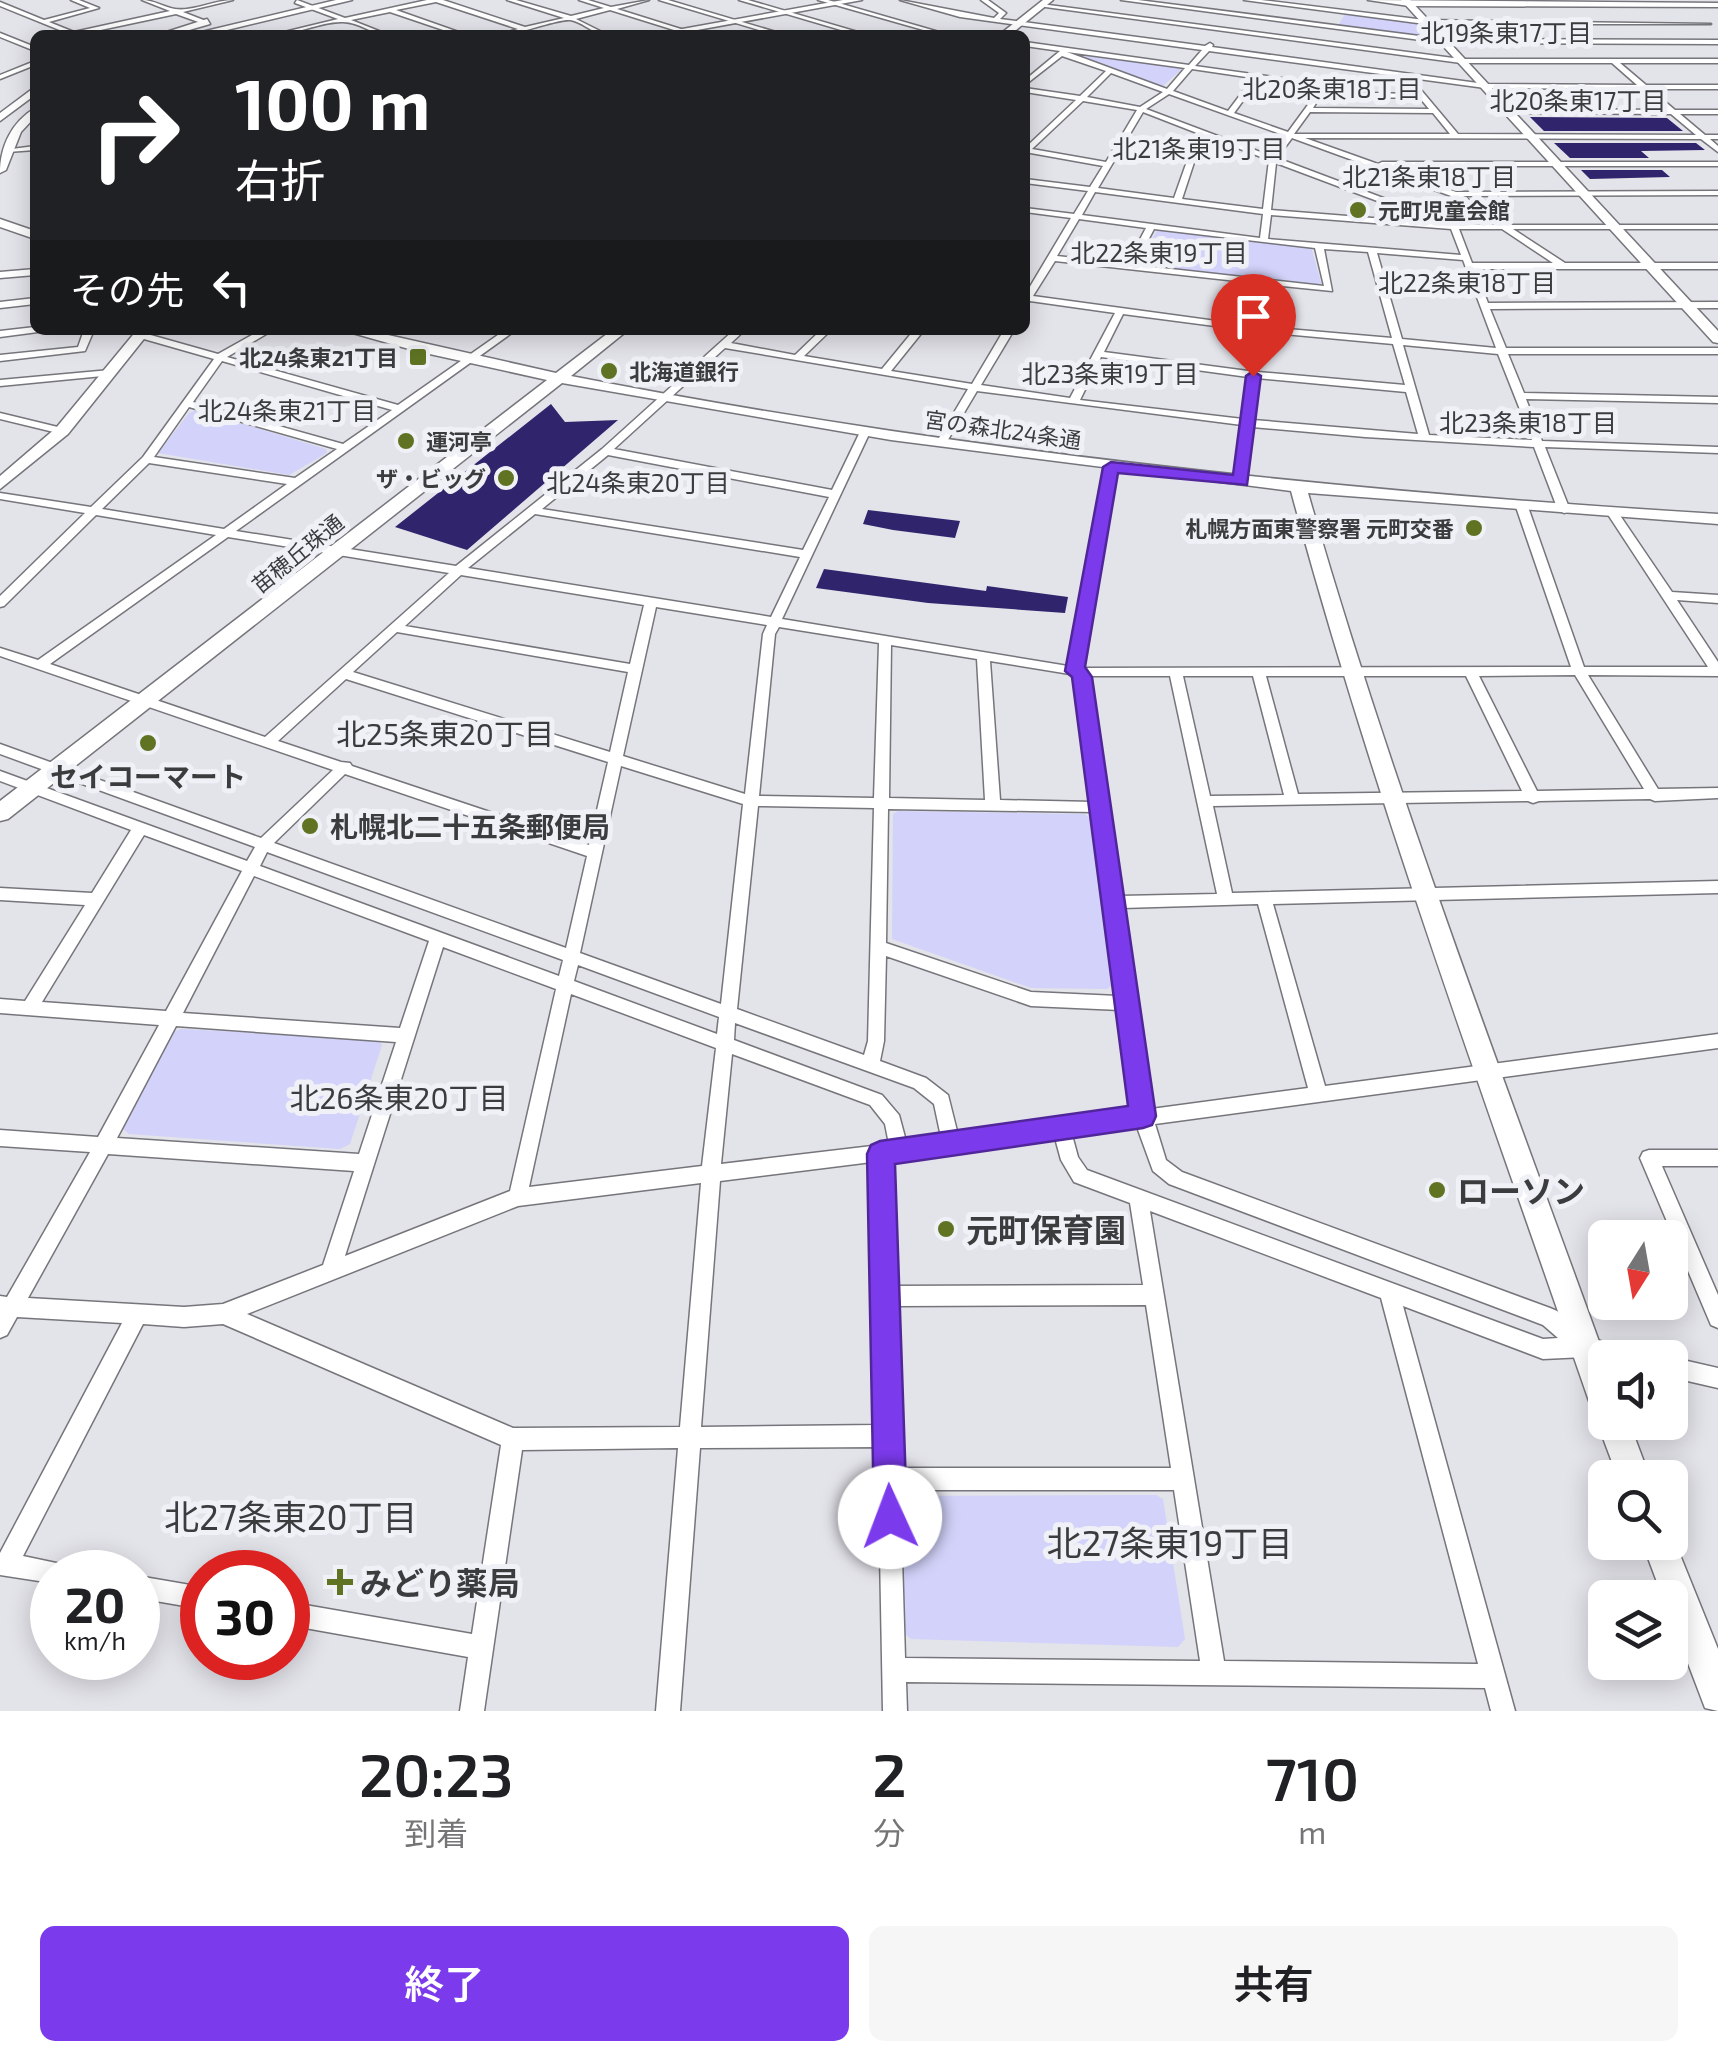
<!DOCTYPE html>
<html lang="ja">
<head>
<meta charset="utf-8">
<style>
  :root { --surface:#fff; --page:#f6f6f6; --text:#202124; --muted:#757577; --accent:#7c3aed }
  body { margin:0; font-family:"Exo 2","Noto Sans JP",sans-serif; background:var(--page); color:var(--text); height:100vh; display:flex; flex-direction:column; font-size:38px; white-space:nowrap }
  * { box-sizing:border-box; margin:0 }
  p { font-size:32px; color:var(--muted) }
  .icon { flex:none; width:55px; height:55px; fill:none; stroke:currentColor; stroke-width:2; stroke-linecap:round; stroke-linejoin:round }
  .map { position:relative; height:1711px; overflow:hidden }
  .panel { display:flex; flex-direction:column; background:var(--surface); flex:1 }
  .panel>* { flex:none }
  .hud { position:absolute; left:30px; top:30px; width:1000px; height:305px; border-radius:15px; box-shadow:0 5px 25px #0003; background:#202124; color:#fff; overflow:hidden }
  .needle { width:65px; rotate:191deg }
  .buttons { position:absolute; left:1588px; top:1220px; display:grid; gap:20px }
  .buttons a { display:grid; place-items:center; width:100px; height:100px; border-radius:15px; background:var(--surface); box-shadow:0 5px 25px #0003; font-size:50px }
  .speed { position:absolute; left:30px; top:1550px; display:flex; gap:20px; font-size:50px; font-weight:700; text-align:center }
  .speed>* { display:grid; place-content:center; width:130px; height:130px; border-radius:50%; background:var(--surface); box-shadow:0 5px 25px #0003; line-height:1 }
  .speed small { font-size:25px; font-weight:400 }
  .speed .limit { border:15px solid #d22; background:#fff; color:#111 }
  .pin { position:absolute; display:grid; place-items:center; width:85px; height:85px; color:#fff; margin:-102px -42px; border-radius:50% 50% 50% 0; rotate:-45deg; box-shadow:0 0 10px #0007 }
  .pin .icon { rotate:45deg }
  .me { position:absolute; width:110px; margin:-55px; rotate:358deg; stroke-linejoin:round; filter:drop-shadow(0 0 8px #0008) }
  .turn { display:flex; align-items:center; gap:35px; height:210px; padding:0 40px; font-size:45px }
  .turn .icon { width:130px; height:130px; stroke-width:2.5 }
  .turn b { display:block; font-size:70px; line-height:85px }
  .then { display:flex; align-items:center; height:95px; padding:0 40px; background:#0003; gap:20px; font-size:38px }
  .eta { display:flex; justify-content:space-evenly; align-items:center; height:170px; text-align:center }
  .eta b { font-size:60px; font-weight:600; line-height:70px }
  .button { display:flex; gap:20px; margin-top:auto; padding:20px 40px }
  .button a { flex:1; height:115px; border-radius:15px; background:var(--accent); color:#fff; font-size:40px; font-weight:600; line-height:115px; text-align:center }
  .button a+a { background:var(--page); color:var(--text) }
  .map>svg:first-child { display:block }
  .green { fill:#d2d2fa }
  .building { fill:#30256d }
  .lines { fill:none; stroke-linecap:round; stroke-linejoin:round }
  .street-casing { stroke:#75757b; stroke-width:3 }
  .secondary-casing { stroke:#75757b; stroke-width:3 }
  .street { fill:#fff; fill-rule:evenodd }
  .secondary { fill:#fff; fill-rule:evenodd }
  .route { fill:#7c3aed; stroke:#51269a; stroke-width:2.5 }
  .poi-dot { fill:#5f7323; stroke:#f0f1f7; stroke-width:4 }
  .labels { text-anchor:middle; dominant-baseline:central; stroke-width:10; stroke-linejoin:round; paint-order:stroke }
  .far-poi-label { font-size:22px; font-weight:bold; fill:#3b3c3e; stroke:#f0f1f7; text-anchor:start }
  .far-street-label { font-size:22px; fill:#3b3c3e; stroke:#f0f1f7 }
  .far-neighbourhood-label { font-size:25px; fill:#3b3c3e; stroke:#f0f1f7 }
  .poi-label { font-size:28px; font-weight:bold; fill:#3b3c3e; stroke:#f0f1f7 }
  .neighbourhood-label { font-size:30px; fill:#3b3c3e; stroke:#f0f1f7 }
  .near-poi-label { font-size:32px; font-weight:bold; fill:#3b3c3e; stroke:#f0f1f7; text-anchor:start }
  .near-neighbourhood-label { font-size:35px; fill:#3b3c3e; stroke:#f0f1f7 }
</style>
</head>
<body>
<div class="map">
<svg width="1718" height="1711" viewBox="0 0 1718 1711">
  <rect width="100%" height="100%" fill="#e3e3ea"/>
  <path class="green" d="M1345 14 1415 22 1430 37 1338 26Z
    M1070 51 1184 67 1162 87Z
    M1157 230 1311 247 1322 286 1137 265Z
    M197 410 326 449 327 453 289 475 158 453 189 413Z
    M898 811 1084 814 1092 819 1114 984 1107 989 1031 988 892 939 893 814Z
    M181 1029 378 1039 382 1045 350 1144 340 1149 129 1134 123 1129 173 1032Z
    M1156 1495 1163 1499 1185 1639 1178 1647 911 1639 903 1632 899 1503 907 1496Z"/>
  <path class="building" d="M1530 117 1667 118 1683 131H1544Z
    M1554 143H1696L1705 150 1641 151 1649 158H1570Z
    M1581 170H1662L1670 177 1590 179Z
    M551 404 565 422 618 420 467 550 395 527Z
    M868 510 960 521 955 538 893 530 863 524Z
    M824 569 986 591 987 586 1068 597 1065 613 928 603 816 588Z"/>
  <g class="lines">
    <defs>
      <path id="street" d="M71 0H79L99 8 49 22 74 32 170 11 142 0C154 0 163 7 175 9 192 12 214 0 233 0L183 12 206 21 204 24 176 14 77 35H65L67 33 0 6V2L44 20 90 8Z
        M297 0 345 18 427 0H443L525 27 564 18 507 0H516L571 16 604 8 579 0H588L611 7 649 0 617 9 700 35H690L610 10 576 19 608 35C593 35 584 22 570 20 556 19 519 35 498 35L518 29 436 2 396 10 467 35H458L390 12 351 20 389 35C373 35 359 22 343 22 322 21 296 35 272 35L338 19 295 3Z
        M659 0H668L786 35H776Z
        M739 0H748L868 35H858Z
        M818 0H828L939 32 934 33Z
        M900 0 994 18 999 13 981 0H988L1006 13 1000 19 1205 46 1210 43 1213 45 1212 47 1485 84 1637 85 1612 63H1461L1038 6 1041 4 1461 59H1718V63H1620L1646 85H1718V89H1650L1675 110H1718V114H1680L1705 135H1718V139H1710L1718 146V152L1701 139 1305 138 1378 164 1382 162H1718V166H1384L1456 192 1718 191V195L1463 196 1506 225H1718V229H1513L1565 263H1718V269H1475L1488 303 1718 302V308L1490 309 1506 348H1718V354H1508L1524 393 1718 397V403L1526 399 1542 441 1718 447V453L1545 447 1570 510 1568 512 1564 513 1558 510 1534 447 1365 437 1252 427 1246 481 1241 484 1236 481 1242 425 977 391 946 443 941 446 936 443 968 389 725 348 614 449 832 490 860 432 869 430 870 432 782 619 1068 666 1106 467 1115 465 1116 467 1082 668 1571 667 1516 507 1522 504 1528 507 1584 667H1708L1607 513 1609 511H1617L1672 592 1718 595V603L1677 600 1718 662V676L1588 675 1658 789 1718 788V798L1655 801 1650 799 1539 801 1533 803 1528 801 1213 806 1232 893 1718 881V893L1273 904 1325 1086 1718 1034V1048L1155 1124 1166 1160 1182 1172 1550 1308 1557 1311 1586 1337 1636 1351 1639 1358H1605V1362L1585 1357 1543 1359 1403 1306 1515 1711H1491L1485 1688 906 1682 907 1711H883L878 1447 700 1448 680 1711H656L678 1448 522 1450 484 1711H460L468 1657 288 1625V1602L472 1634 501 1445 223 1324 184 1327 143 1324 23 1556 61 1564 64 1572H52V1583L0 1575V1553L122 1323 17 1317 7 1335 0 1338V1296L7 1297 90 1152 0 1146V1130L98 1137 159 1025 0 1013V999L25 1001 85 905 0 900V888L92 893 131 830 0 781V771L247 861 255 847 0 754V744L261 838 333 770 0 656V648L38 660 216 535 96 515 4 606 0 607V596L85 513 0 499V493L91 507 143 457 214 359 137 337 135 335 140 332 218 354 261 330H273L227 357 398 405 505 330H516L236 531 456 566 602 449 734 330H745L731 343 795 355 821 330H831L804 356 882 369 914 330H924L891 371 972 384 1004 330H1014L981 385 1070 398 1115 313 1030 301 1025 306V295L1071 218 1025 212V208L1074 214 1088 191 1025 183V179L1090 187 1103 166 1025 152V148L1076 100 1025 92V88L1080 96 1106 71 1062 56 1025 85V80L1060 51 1025 46V42L1189 65 1202 50 960 17ZM1209 51 1403 77 1417 94 1366 93 1363 95 1366 97 1420 98 1429 109 1313 108 1332 78H1328L1323 84 1195 66ZM1067 52 1185 68 1167 89ZM1192 69 1253 78 1228 111 1173 91ZM1111 73 1163 92 1140 107 1087 97ZM1411 78 1485 88 1642 89 1667 110 1508 109 1504 111 1508 113 1671 114 1696 135 1458 134ZM1259 79 1321 87 1288 132 1234 113ZM1169 94 1286 136 1271 156 1146 109ZM1083 101 1137 110 1106 162 1032 149ZM1143 112 1197 133 1174 198 1098 188ZM1310 112 1433 113 1450 134H1294ZM1203 135 1269 160 1263 209 1182 199ZM1292 138 1451 196 1495 225H1455L1277 158ZM1276 163 1436 223 1271 210ZM1095 192 1263 214 1260 238 1082 215ZM1271 215 1451 229 1461 255 1268 239ZM1079 219 1146 228 1127 264 1057 256ZM1154 229 1315 248 1324 286 1135 265ZM1459 229H1502L1553 263H1472ZM1324 249 1368 252 1392 338 1263 327V284L1332 291ZM1377 253 1463 260 1496 348 1402 339ZM1055 261 1255 283 1253 326 1033 296ZM1123 314 1253 331 1248 371 1104 352ZM1262 332 1393 344 1405 385 1258 372ZM1403 345 1498 354 1532 440 1429 435ZM1101 357 1248 377 1243 419 1080 400ZM222 361 392 410 343 444 193 402ZM1257 378 1406 392 1418 434 1253 420ZM189 407 337 449 295 478 154 457ZM608 455 829 497 803 550 542 509ZM149 463 287 484 224 529 102 509ZM535 514 800 557 771 617 468 568ZM228 537 449 573 265 737 50 664ZM461 575 644 605 630 664 405 626ZM656 607 767 625 763 634 745 794 623 756ZM779 627 879 643 874 798 759 796 775 634ZM397 632 628 672 610 752 353 672ZM891 645 977 659 985 800 889 798ZM990 661 1076 675 1093 802 1000 800ZM1575 675 1644 789 1537 791 1479 676ZM1089 676H1170L1217 894 1120 896ZM1183 676H1253L1284 795 1210 796ZM1266 676H1466L1522 791 1298 794ZM346 679 608 762 589 845 352 766 350 763 341 762 278 741ZM621 766 743 804 721 1004 580 953ZM345 774 587 856 566 948 274 843ZM758 806 874 808 868 1041 864 1055 737 1009ZM888 809 1094 812 1118 996 1031 992 886 943ZM144 835 242 871 166 1011 42 1002ZM267 852 563 960 559 976 260 866ZM254 876 429 941 400 1028 183 1013ZM1258 904 1308 1088 1151 1109 1122 908ZM443 947 556 989 510 1191 345 1256ZM886 956 1031 1006 1120 1010 1133 1111 958 1135 948 1095 926 1078 880 1061 884 1041ZM578 965 719 1017 717 1034 574 981ZM571 994 716 1048 702 1166 529 1187ZM735 1023 914 1088 934 1104 941 1137 906 1141 899 1115 882 1095 734 1040ZM176 1026 396 1042 359 1154 117 1138ZM732 1054 870 1105 885 1124 889 1144 721 1164ZM1137 1127 1153 1171 1169 1184 1543 1325 1558 1338 1543 1339 1087 1170 1078 1157 1072 1135ZM1055 1138 1061 1160 1074 1182 1130 1203 1143 1285 894 1286 890 1160ZM108 1154 354 1171 323 1265 223 1304 184 1307 28 1298ZM872 1162 877 1425 701 1427 720 1181ZM701 1183 680 1427 513 1428 247 1314 518 1206ZM1150 1211 1381 1298 1478 1664 1224 1661ZM1146 1305 1171 1468H900L895 1306ZM900 1490H1174L1200 1661 905 1658Z
        M1121 0H1138L1443 39 1718 40V44L1443 43Z
        M1244 0H1261L1425 20 1711 24H1425Z
        M1368 0 1718 3V7L1409 6Z
        M0 33 35 47V51L0 37Z
        M35 61V65L0 79V75Z
        M35 146V150L8 152 4 150Z
        M35 269V275L0 278V272Z
        M35 298V304L0 308V302Z
        M35 327V330H40L38 332 0 337V331Z
        M84 330H94L85 351 0 361V355L78 347Z
        M110 370 115 373 113 375 0 386V380Z
        M0 413 66 429 67 431 62 434 0 419Z
        M1649 1150H1718V1166H1662L1718 1295V1328L1711 1325 1640 1158 1643 1152Z
        M1670 1357 1718 1368V1388L1670 1377Z
        M138 1576 202 1587V1609L138 1598Z"/>
      <path id="secondary" d="M336 0H352L206 35H189Z
        M843 0H862L670 35H649Z
        M1043 0H1053L1010 35H999Z
        M1401 0H1410L1718 331V343L1713 342Z
        M207 19 210 24 172 35H157Z
        M35 87V95L0 121V113Z
        M35 108V117L21 132 6 170 0 173C0 146 12 122 35 108Z
        M0 219 35 231V239L0 227Z
        M137 330H151L68 434 0 489V476L56 428Z
        M342 330H366L556 373 612 330H628L571 376C949 450 1333 491 1718 514V524L1308 493C1392 786 1501 1071 1605 1358V1422H1629L1650 1478H1618L1597 1422 1600 1415 1594 1412 1589 1401C1485 1099 1374 799 1291 491L891 440 562 383 8 819 0 821V801L547 380 416 351Z
        M1670 1530 1718 1649V1711L1705 1708 1670 1616V1598H1663L1642 1542H1670Z"/>
    </defs>
    <use href="#street" class="street-casing"/>
    <use href="#secondary" class="secondary-casing"/>
    <use href="#street" class="street"/>
    <use href="#secondary" class="secondary"/>
  </g>
  <path class="route" d="M1253 371 1261 376 1247 485 1118 473 1085 667 1092 677 1156 1116 1152 1125 1143 1128 895 1164 907 1517 902 1529 890 1534 878 1529 874 1517 867 1154 871 1145 880 1141 1128 1106 1072 677 1065 671 1103 467 1111 462 1233 475 1246 376Z"/>
  <g class="poi-dot">
    <circle cx="1358" cy="210" r="10"/>
    <rect x="408" y="347" width="20" height="20" rx="5"/>
    <circle cx="609" cy="371" r="10"/>
    <circle cx="406" cy="441" r="10"/>
    <circle cx="506" cy="478" r="10"/>
    <circle cx="1474" cy="528" r="10"/>
    <circle cx="148" cy="743" r="10"/>
    <circle cx="310" cy="826" r="10"/>
    <circle cx="1437" cy="1190" r="10"/>
    <circle cx="946" cy="1229" r="10"/>
    <path d="M335 1567h10v10h10v10h-10v10h-10v-10h-10v-10h10z"/>
  </g>
  <g class="labels">
    <g class="far-poi-label">
      <text x="1378" y="210">元町児童会館</text>
      <text x="398" y="357" text-anchor="end">北24条東21丁目</text>
      <text x="629" y="371">北海道銀行</text>
      <text x="426" y="441">運河亭</text>
      <text x="486" y="478" text-anchor="end">ザ・ビッグ</text>
      <text x="1454" y="528" text-anchor="end">札幌方面東警察署 元町交番</text>
    </g>
    <g class="far-street-label">
      <text transform="translate(1003 429) rotate(8)">宮の森北24条通</text>
      <text transform="translate(297 553) rotate(-39)">苗穂丘珠通</text>
    </g>
    <g class="far-neighbourhood-label">
      <text x="1506" y="32">北19条東17丁目</text>
      <text x="1332" y="88">北20条東18丁目</text>
      <text x="1578" y="100">北20条東17丁目</text>
      <text x="1199" y="148">北21条東19丁目</text>
      <text x="1429" y="176">北21条東18丁目</text>
      <text x="1159" y="252">北22条東19丁目</text>
      <text x="1467" y="282">北22条東18丁目</text>
      <text x="1110" y="373">北23条東19丁目</text>
      <text x="287" y="410">北24条東21丁目</text>
      <text x="1528" y="422">北23条東18丁目</text>
      <text x="638" y="482">北24条東20丁目</text>
    </g>
    <g class="poi-label">
      <text x="148" y="776">セイコーマート</text>
      <text x="330" y="826" text-anchor="start">札幌北二十五条郵便局</text>
    </g>
    <g class="neighbourhood-label">
      <text x="445" y="733">北25条東20丁目</text>
      <text x="399" y="1097">北26条東20丁目</text>
    </g>
    <g class="near-poi-label">
      <text x="1457" y="1190">ローソン</text>
      <text x="966" y="1229">元町保育園</text>
      <text x="360" y="1582">みどり薬局</text>
    </g>
    <g class="near-neighbourhood-label">
      <text x="291" y="1516">北27条東20丁目</text>
      <text x="1170" y="1542">北27条東19丁目</text>
    </g>
  </g>
</svg>
<div class="buttons">
<a><svg class="needle" viewBox="-14 -14 28 28"><path d="M0-13l5 13h-10z" fill="#e53935"/><path d="M0 13l5-13h-10z" fill="#757577"/></svg></a>
<a><svg class="icon" aria-label="sound" viewBox="0 0 24 24"><path d="M4 9h4l5-4v14l-5-4H4zM17 9q2 3 0 6"/></svg></a>
<a><svg class="icon" aria-label="search" viewBox="0 0 24 24"><circle cx="10" cy="10" r="6"/><path d="M15 15l6 6"/></svg></a>
<a><svg class="icon" aria-label="layers" viewBox="0 0 24 24"><path d="M12 4l9 5-9 5-9-5zM3 14l9 5 9-5"/></svg></a>
</div>
<div class="speed"><div>20<small>km/h</small></div><div class="limit">30</div></div>
<div class="pin" style="left:1253px;top:376px;background:#d93025"><svg class="icon" aria-label="arrive" viewBox="0 0 24 24"><path d="M6 21V4h12l-3 4 3 4H6"/></svg></div>
<svg class="me" style="left:890px;top:1517px" viewBox="-20 -20 40 40"><circle r="19" fill="#fff"/><path d="M0-13L10 11 0 6-10 11z" fill="#7c3aed"/></svg>
<div class="hud">
<div class="turn"><svg class="icon" aria-label="right" viewBox="0 0 24 24"><path d="M7 20v-9h11M14 6l5 5-5 5"/></svg><div><b>100 m</b>右折</div></div>
<div class="then">その先<svg class="icon" aria-label="left" viewBox="0 0 24 24"><path d="M17 20v-9H6M10 6l-5 5 5 5"/></svg></div>
</div>
</div>
<section class="panel">
<div class="eta">
<div><b>20:23</b><p>到着</p></div>
<div><b>2</b><p>分</p></div>
<div><b>710</b><p>m</p></div>
</div>
<div class="button"><a>終了</a><a>共有</a></div>
</section>
</body>
</html>
